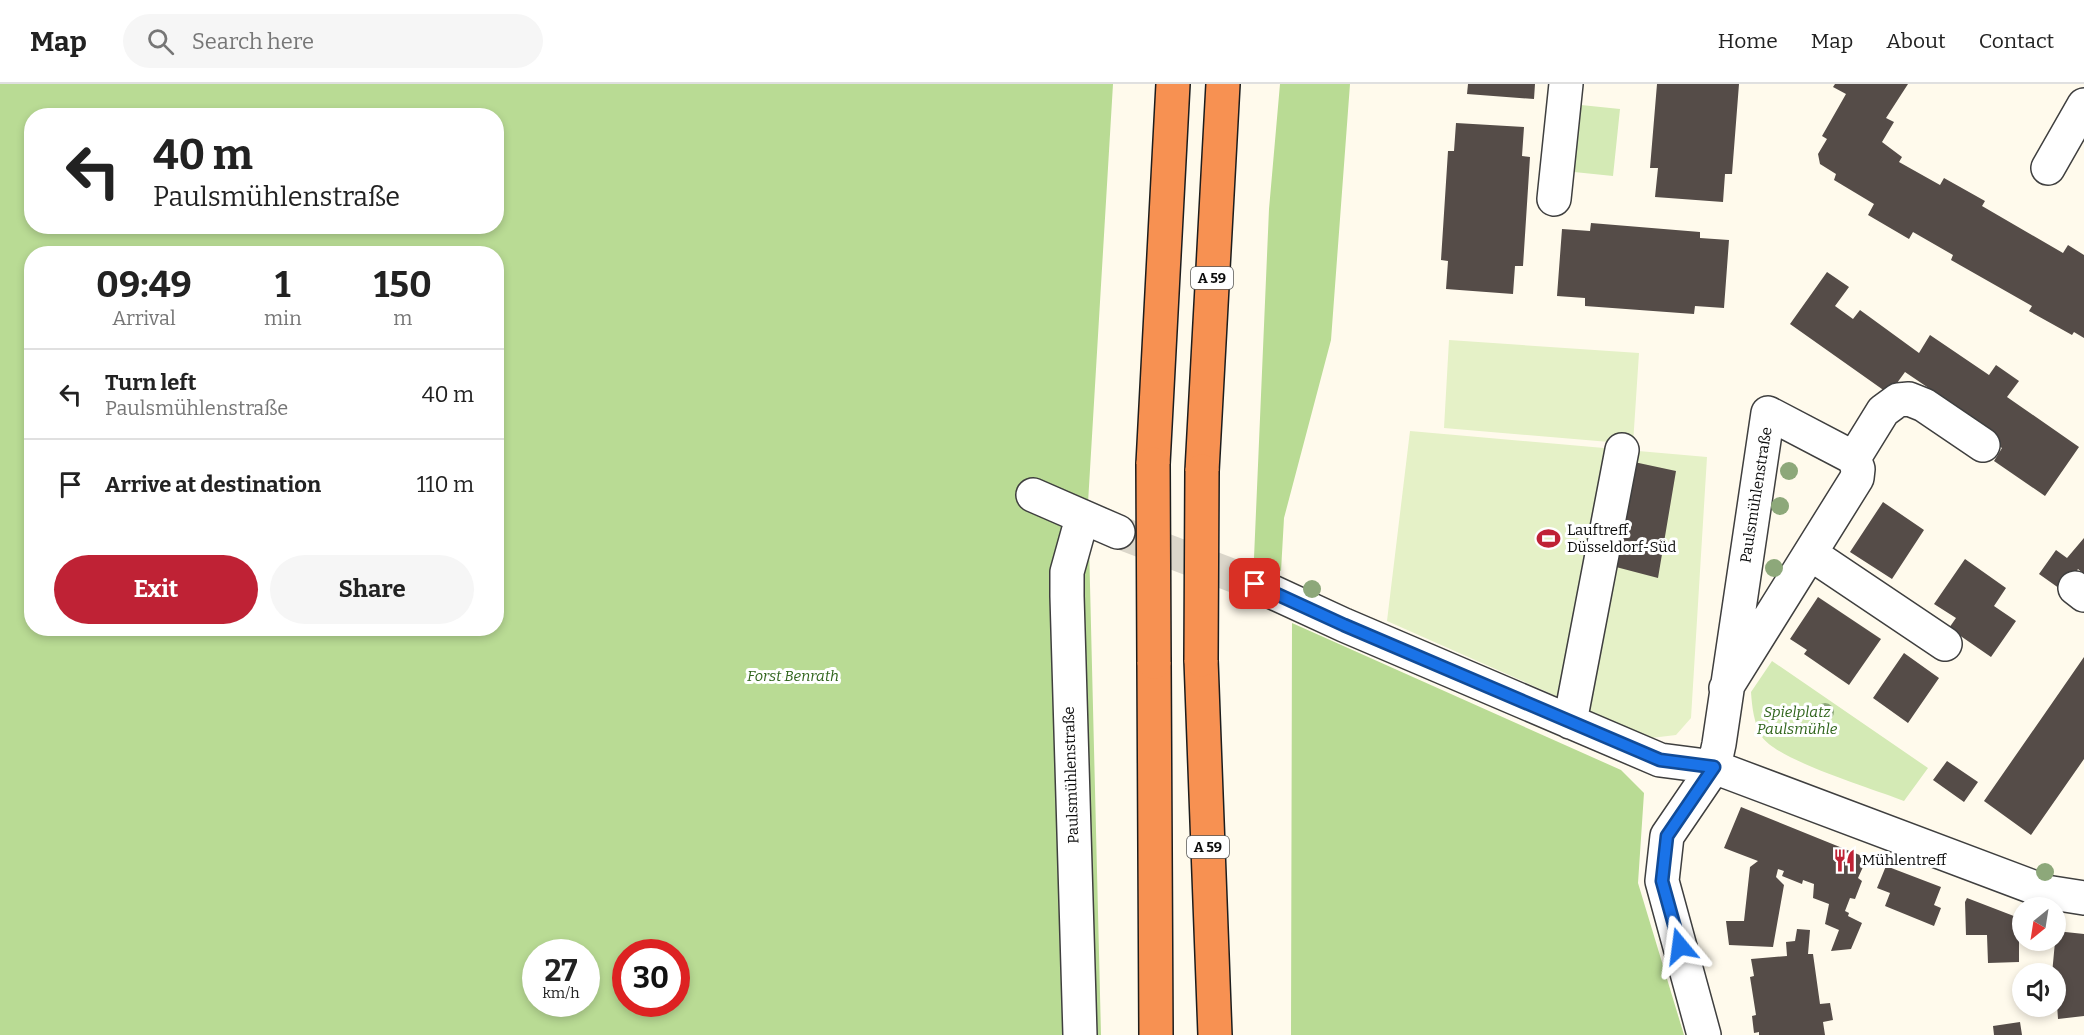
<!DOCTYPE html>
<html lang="en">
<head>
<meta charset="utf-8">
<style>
  :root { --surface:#fff; --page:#f6f6f6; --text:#222; --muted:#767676; --line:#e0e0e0; --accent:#bf2235 }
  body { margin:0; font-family:Bitter,serif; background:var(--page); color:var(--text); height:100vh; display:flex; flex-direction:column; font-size:22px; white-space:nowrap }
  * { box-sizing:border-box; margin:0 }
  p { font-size:20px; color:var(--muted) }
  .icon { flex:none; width:33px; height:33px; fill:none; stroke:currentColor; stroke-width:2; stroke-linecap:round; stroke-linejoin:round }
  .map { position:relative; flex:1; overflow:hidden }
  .details { position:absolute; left:24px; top:162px; width:480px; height:390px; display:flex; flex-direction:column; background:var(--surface); border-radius:24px; box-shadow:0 3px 9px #0003 }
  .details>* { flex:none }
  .top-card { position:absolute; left:24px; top:24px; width:480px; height:126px; border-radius:24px; box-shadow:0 3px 9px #0003; background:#fff; color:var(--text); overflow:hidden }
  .needle { width:39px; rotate:210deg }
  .fabs { position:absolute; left:2012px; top:813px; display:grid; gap:12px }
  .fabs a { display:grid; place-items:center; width:54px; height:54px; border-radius:50%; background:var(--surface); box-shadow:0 3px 9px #0003; font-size:30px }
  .speed { position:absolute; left:522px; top:855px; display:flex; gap:12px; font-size:30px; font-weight:700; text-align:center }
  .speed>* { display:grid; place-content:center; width:78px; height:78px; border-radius:50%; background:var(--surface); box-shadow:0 3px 9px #0003; line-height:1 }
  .speed small { font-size:15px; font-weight:400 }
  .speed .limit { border:9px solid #d22; background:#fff; color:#111 }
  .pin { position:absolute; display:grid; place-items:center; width:51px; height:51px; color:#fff; margin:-26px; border-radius:12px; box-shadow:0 3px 9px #0006 }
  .me { position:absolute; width:66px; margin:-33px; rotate:344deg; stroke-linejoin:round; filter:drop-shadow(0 0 4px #0008) }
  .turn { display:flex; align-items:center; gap:21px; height:126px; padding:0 30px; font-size:27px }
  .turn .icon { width:78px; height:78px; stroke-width:2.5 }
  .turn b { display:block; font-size:42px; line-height:51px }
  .eta { display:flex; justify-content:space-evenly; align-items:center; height:102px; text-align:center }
  .eta b { font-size:36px; font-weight:700; line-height:42px }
  .cta { display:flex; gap:12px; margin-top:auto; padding:12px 30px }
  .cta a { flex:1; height:69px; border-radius:36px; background:var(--accent); color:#fff; font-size:24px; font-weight:700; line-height:69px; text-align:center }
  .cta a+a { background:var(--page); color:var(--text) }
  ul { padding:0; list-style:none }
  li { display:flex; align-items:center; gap:18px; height:90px; padding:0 30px; border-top:2px solid var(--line) }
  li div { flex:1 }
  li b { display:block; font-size:22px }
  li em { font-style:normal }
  header { display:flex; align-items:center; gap:36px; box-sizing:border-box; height:84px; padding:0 30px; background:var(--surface); border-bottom:2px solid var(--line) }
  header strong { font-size:28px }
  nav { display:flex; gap:33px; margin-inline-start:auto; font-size:21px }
  .search { width:420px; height:54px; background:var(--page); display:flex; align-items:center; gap:15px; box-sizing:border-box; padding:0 21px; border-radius:33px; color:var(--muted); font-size:22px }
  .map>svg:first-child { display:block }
  .green { fill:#d4eab5 }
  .forest { fill:#b9db94; fill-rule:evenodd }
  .pitch { fill:#e5f1c7 }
  .building { fill:#554c48 }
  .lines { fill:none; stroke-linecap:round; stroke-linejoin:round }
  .minor-tunnel { stroke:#dbd6ca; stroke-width:33; stroke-dasharray:33 16; stroke-linecap:butt }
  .minor-casing { stroke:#3f3f3f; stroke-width:36 }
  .highway-casing { stroke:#1d1d1d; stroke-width:36 }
  .minor { stroke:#fff; stroke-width:33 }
  .highway { stroke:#f79152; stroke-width:33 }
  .highway-bridge-casing { stroke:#1d1d1d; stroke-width:36; stroke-linecap:butt }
  .highway-bridge { stroke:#f79152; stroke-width:33 }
  .tree { fill:#8da87a }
  .route-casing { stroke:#114b97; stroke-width:15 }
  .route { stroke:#1a73e8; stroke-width:10 }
  .labels { text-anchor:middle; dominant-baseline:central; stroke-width:6; stroke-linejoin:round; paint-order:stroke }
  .shield { fill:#fff; stroke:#555; stroke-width:1.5 }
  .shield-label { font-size:14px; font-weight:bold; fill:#0c0c0c }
  .street-label { font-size:15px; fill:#0c0c0c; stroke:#fff }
  .poi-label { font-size:15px; fill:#0c0c0c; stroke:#fff; text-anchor:start }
  .park-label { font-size:15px; font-style:italic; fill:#30651c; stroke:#fff }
</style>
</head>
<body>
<header>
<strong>Map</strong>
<div class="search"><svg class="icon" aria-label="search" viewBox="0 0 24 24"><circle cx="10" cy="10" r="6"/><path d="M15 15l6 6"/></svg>Search here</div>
<nav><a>Home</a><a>Map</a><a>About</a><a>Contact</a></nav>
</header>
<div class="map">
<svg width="2084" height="951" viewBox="0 0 2084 951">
  <rect width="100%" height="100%" fill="#fffaec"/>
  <path class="green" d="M1581 21 1620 25 1613 92 1574 88Z
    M1772 577 1928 684 1904 717C1874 705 1779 677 1762 653 1754 640 1752 623 1751 608Z"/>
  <path class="forest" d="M0 0H1113L1088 419 1101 951H0ZM32 32H496V142H32ZM32 170H496V544H32ZM536 868H586V920H536ZM626 868H676V920H626Z
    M1280 0H1350L1331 256 1284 434 1281 487 1254 474 1269 125Z
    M1292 539 1621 686 1644 709 1638 799 1684 951H1291Z"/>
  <path class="pitch" d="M1449 256 1639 269 1633 360 1444 344Z
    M1410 347 1707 373 1691 634 1676 651 1651 654 1387 537Z"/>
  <path class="building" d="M1468 0H1535L1534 15 1467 10Z
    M1657 0H1739L1732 90H1725L1723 118 1655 113 1658 84H1650Z
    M1835 0H1908L1886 34 1894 38 1882 58 1902 73 1899 78 1940 101 1944 94 1985 117 1982 122 2063 169 2068 161 2084 171V254L2074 248 2072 251 2029 227 2032 222 1951 176 1953 171 1913 148 1909 155 1868 131 1874 120 1834 96 1836 90 1820 80 1818 70 1827 55 1822 52 1846 10 1833 3Z
    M1456 39 1524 43 1522 72 1530 73 1523 182H1515L1513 210 1446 205 1448 177 1441 176 1448 67H1454Z
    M1591 139 1700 148V154L1729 156 1724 224 1695 222 1694 230 1585 222V214L1557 212 1562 145 1590 147Z
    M1827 188 1849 203 1835 222 1853 235 1860 226 1919 269 1930 251 1989 291 1996 281 2019 297 2007 313 2079 363 2045 412 1994 377 2002 364 1959 334 1964 328 1905 288 1889 310 1790 240Z
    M1634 378 1676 387 1658 494 1616 483Z
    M1883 418 1924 446 1892 495 1850 468Z
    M2084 454V490L2078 485 2063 507 2039 490 2056 466 2067 474Z
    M1965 475 2006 504 1994 522 2016 537 1991 573 1949 544 1956 534 1934 520Z
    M1818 513 1881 555 1849 601 1804 570 1807 566 1790 555Z
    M1904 569 1939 594 1908 639 1873 614Z
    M2084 573V675L2031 751 1984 717Z
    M1947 677 1978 698 1964 718 1933 696Z
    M1741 723 1867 774 1858 794 1862 797 1855 815 1850 814 1845 827 1849 829 1848 832 1862 839 1851 865 1831 867 1839 846 1825 840 1829 820 1813 814 1814 800 1803 796 1802 800 1782 792 1784 787 1778 785 1776 793 1784 801 1773 863 1729 861 1726 837H1744L1750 783 1758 777 1724 764Z
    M1886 782 1941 803 1934 821 1941 824 1934 842 1885 822 1890 809 1877 804Z
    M1967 814 2019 834V878L1988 879 1987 851H1966L1965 818Z
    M1797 845 1810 846 1808 870H1813L1820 920 1830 919 1833 936 1823 938 1825 951H1759V948L1754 949 1752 932 1756 931 1750 893 1754 892 1751 875 1787 872 1786 858 1795 857Z
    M2056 847 2084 850V932L2058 935 2055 890H2052Z
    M2020 938 2022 951H1994L1993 942Z"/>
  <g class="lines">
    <path class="minor-tunnel" d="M1118 448 1255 500"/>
    <defs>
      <path id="minor" d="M2048 84 2084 21
        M1554 115 1566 0
        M1854 374 1883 327 1898 316 1909 315 1924 321 1983 361
        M1033 411 1118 448
        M1811 470 1945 560
        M1255 500 1344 541 1660 676 1714 683 2046 808 2084 814
        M2075 504 2084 511
        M1570 638 1622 366
        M1080 951 1067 512V488L1082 434
        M1704 951 1662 797 1667 752 1714 683 1719 660 1768 329 1854 374 1858 385 1857 394 1726 604"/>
      <path id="highway" d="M1153 380 1173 0
        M1202 387 1223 0
        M1201 576 1215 951
        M1154 578 1156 951"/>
    </defs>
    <use href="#minor" class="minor-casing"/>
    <use href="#highway" class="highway-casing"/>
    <use href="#minor" class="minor"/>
    <use href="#highway" class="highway"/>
    <defs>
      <path id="highway-bridge" d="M1153 380 1154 578
        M1201 576 1202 387"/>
    </defs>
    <use href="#highway-bridge" class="highway-bridge-casing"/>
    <use href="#highway-bridge" class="highway-bridge"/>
  </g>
  <g class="tree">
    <circle cx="1789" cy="387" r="9"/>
    <circle cx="1780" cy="422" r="9"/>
    <circle cx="1774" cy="484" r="9"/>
    <circle cx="1312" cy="505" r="9"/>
    <circle cx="1825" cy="628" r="9"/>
    <circle cx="2045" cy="788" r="9"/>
  </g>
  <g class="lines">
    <defs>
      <path id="route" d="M1255 500 1344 541 1660 676 1714 683 1667 752 1662 797 1680 862"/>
    </defs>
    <use href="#route" class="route-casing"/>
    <use href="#route" class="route"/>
  </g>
  <defs>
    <symbol id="stadium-bare" viewBox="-9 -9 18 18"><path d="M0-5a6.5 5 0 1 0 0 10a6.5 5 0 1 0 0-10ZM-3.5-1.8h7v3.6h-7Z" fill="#bf2235" stroke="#fff" stroke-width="2.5" paint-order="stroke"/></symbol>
    <symbol id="restaurant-bare" viewBox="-9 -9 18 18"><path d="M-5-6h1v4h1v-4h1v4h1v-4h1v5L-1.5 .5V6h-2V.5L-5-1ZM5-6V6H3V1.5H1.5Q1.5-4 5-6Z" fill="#bf2235" stroke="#fff" stroke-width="2.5" paint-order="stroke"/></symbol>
  </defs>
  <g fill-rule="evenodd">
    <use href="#stadium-bare" x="1532" y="438" width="33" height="33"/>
    <use href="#restaurant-bare" x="1828" y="760" width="33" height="33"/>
  </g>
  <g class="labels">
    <g class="shield">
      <rect x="1191" y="183" width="42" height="22" rx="4.5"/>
      <rect x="1187" y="752" width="42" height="22" rx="4.5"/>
    </g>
    <g class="shield-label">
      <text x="1212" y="194">A 59</text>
      <text x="1208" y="763">A 59</text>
    </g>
    <g class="street-label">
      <text transform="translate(1756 411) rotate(-81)">Paulsmühlenstraße</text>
      <text transform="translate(1071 691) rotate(-92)">Paulsmühlenstraße</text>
    </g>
    <g class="poi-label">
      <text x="1567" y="446">Lauftreff<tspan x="1567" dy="17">Düsseldorf-Süd</tspan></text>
      <text x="1862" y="776">Mühlentreff</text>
    </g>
    <g class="park-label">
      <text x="793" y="592">Forst Benrath</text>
      <text x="1797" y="628">Spielplatz<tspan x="1797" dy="17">Paulsmühle</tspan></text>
    </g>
  </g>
</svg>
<div class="fabs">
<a><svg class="needle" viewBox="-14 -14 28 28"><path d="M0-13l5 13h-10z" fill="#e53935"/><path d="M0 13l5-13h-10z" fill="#767676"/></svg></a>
<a><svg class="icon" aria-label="sound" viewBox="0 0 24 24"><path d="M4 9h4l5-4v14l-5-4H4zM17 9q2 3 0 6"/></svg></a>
</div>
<div class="speed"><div>27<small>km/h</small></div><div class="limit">30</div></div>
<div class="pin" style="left:1255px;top:500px;background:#d93025"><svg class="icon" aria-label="arrive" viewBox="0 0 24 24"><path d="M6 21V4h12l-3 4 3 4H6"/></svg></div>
<svg class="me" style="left:1680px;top:862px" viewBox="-20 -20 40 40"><path d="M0-17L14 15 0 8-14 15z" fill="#1a73e8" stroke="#fff" stroke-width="4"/></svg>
<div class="top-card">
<div class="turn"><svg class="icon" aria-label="left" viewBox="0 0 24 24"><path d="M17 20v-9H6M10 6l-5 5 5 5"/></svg><div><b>40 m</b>Paulsmühlenstraße</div></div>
</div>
<section class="details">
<div class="eta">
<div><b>09:49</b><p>Arrival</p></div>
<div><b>1</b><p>min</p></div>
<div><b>150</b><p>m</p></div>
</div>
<ul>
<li><svg class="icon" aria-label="left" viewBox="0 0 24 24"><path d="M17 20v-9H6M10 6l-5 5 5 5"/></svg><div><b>Turn left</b><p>Paulsmühlenstraße</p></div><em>40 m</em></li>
<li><svg class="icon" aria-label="arrive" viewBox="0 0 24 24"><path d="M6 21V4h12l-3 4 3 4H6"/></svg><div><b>Arrive at destination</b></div><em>110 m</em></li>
</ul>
<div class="cta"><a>Exit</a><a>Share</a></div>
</section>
</div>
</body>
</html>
